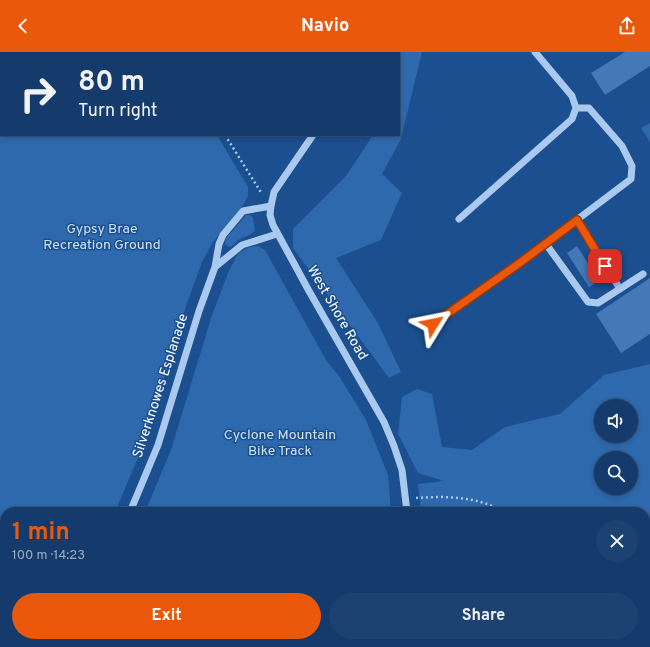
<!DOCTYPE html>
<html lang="en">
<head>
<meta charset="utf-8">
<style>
  :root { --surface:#143b6b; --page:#1d4271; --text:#f1f3f6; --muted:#9dadc1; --line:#33557e; --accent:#ea580c }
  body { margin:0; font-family:Overpass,sans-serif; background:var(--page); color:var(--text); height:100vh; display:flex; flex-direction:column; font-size:15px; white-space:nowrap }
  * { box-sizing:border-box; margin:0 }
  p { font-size:13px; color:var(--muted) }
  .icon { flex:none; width:22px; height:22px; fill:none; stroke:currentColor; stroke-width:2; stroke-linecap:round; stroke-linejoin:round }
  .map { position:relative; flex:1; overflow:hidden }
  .details { position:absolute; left:0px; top:455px; width:650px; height:140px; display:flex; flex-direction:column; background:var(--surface); border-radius:16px 16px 0 0; box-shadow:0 2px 6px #0003,0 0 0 1px var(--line) }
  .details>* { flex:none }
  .top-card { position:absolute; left:0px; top:0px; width:400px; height:84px; box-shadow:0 2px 6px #0003,0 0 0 1px var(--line); background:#143b6b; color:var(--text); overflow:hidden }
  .tools { position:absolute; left:594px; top:347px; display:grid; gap:8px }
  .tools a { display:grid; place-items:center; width:44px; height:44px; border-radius:50%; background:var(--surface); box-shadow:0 2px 6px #0003,0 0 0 1px var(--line); font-size:20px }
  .pin { position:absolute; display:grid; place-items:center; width:34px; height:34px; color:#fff; margin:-17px; border-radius:8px; box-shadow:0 2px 6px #0006 }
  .me { position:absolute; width:44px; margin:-22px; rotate:55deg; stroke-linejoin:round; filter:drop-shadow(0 0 3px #0008) }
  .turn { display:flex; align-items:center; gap:14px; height:84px; padding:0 12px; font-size:18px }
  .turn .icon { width:52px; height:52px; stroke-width:2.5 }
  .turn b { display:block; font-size:28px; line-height:34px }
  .round { display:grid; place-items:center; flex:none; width:42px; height:42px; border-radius:21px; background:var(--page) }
  .headline { display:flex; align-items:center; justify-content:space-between; height:68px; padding:0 12px }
  h1 { font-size:24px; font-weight:700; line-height:30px; color:var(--accent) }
  .button { display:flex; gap:8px; margin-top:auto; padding:8px 12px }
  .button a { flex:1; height:46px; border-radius:24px; background:var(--accent); color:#fff; font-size:16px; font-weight:700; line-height:46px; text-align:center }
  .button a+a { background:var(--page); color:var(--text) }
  header { display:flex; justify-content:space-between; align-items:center; height:52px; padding:0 12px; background:var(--accent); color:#fff; font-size:18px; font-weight:700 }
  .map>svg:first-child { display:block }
  .green { fill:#2e69ad; fill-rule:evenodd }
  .building { fill:#4478b7 }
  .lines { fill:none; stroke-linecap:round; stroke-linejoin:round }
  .path { stroke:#a9c9ee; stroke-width:2.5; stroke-dasharray:2 3; stroke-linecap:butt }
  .minor { stroke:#a9c9ee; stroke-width:7 }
  .route-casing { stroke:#983908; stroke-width:10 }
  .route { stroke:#ea580c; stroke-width:7 }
  .labels { text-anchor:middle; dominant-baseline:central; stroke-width:3; stroke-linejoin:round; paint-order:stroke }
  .park-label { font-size:14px; fill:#cfe3fa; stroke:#1b4f8f }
  .street-label { font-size:14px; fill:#fff; stroke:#1b4f8f }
</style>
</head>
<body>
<header><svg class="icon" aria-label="back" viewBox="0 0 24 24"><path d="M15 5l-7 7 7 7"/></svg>Navio<svg class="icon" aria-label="share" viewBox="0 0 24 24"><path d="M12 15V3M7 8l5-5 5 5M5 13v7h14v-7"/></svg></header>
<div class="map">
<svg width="650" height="595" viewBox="0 0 650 595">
  <rect width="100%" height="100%" fill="#1b4f8f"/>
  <path class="green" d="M0 0H167L168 1H1V83H217L248 135V144L243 153 213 190 202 210 186 254 145 389 115 460H5V590H38L35 595H0Z
    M401 0H422L401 87 382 122 402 141 381 188 336 206 378 271 401 320 389 326 293 196V177L346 124 373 83H399V5Z
    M650 71V90L641 76Z
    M246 163H250L253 166 255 179C249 184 246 184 240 187 235 190 235 194 229 195L225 192 226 186Z
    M258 194 265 198 326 308 339 324 366 368 388 423 391 460H145L171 398 212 263 228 221 237 203 242 199 250 195Z
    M650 312V582L645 578V460H421L418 432 444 429 418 421 398 382 402 345 417 337 432 342 442 395 472 398 505 375 560 362 604 323ZM601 354H631V384H601ZM601 406H631V436H601Z
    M71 590H336L332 595H68Z
    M378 590H642L647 595H374Z"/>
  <path class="building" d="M625 0H650V14L605 43 591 21Z
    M577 194 599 229 589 235 567 201Z
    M650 226V282L621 301 596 262Z"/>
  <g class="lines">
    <path class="path" d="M175 0V1
      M225 83 262 142
      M416 446C446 444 478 444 504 460
      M632 590 637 595
      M372 595 376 590"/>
    <path class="minor" d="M370 1 371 0
      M313 83 274 140 271 154 270 163 273 173 309 239 384 370 394 394 402 418 407 460
      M459 167 572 67 576 56 572 44 535 0
      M577 168 620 237
      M546 192 588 250 598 251 643 222
      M215 215 242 193 277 182
      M433 272 521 210 631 127 632 114 622 94 589 56H576
      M130 460 158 393 199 259 215 215 219 192 223 183 243 159 271 154
      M51 595 55 590
      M356 595 361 590"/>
  </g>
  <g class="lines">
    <defs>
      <path id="route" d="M433 272 521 210 577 168 605 214"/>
    </defs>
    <use href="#route" class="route-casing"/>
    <use href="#route" class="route"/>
  </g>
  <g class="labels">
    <g class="park-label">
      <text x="102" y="177">Gypsy Brae<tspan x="102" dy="16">Recreation Ground</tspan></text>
      <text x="280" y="383">Cyclone Mountain<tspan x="280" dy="16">Bike Track</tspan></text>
    </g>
    <g class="street-label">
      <text transform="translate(337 261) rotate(60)">West Shore Road</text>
      <text transform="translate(161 334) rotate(-72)">Silverknowes Esplanade</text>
    </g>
  </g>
</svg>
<div class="tools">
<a><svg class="icon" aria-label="sound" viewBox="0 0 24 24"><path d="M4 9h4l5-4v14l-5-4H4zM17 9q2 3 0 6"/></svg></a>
<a><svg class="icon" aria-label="search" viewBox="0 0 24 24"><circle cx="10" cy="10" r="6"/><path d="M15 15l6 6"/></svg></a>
</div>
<div class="pin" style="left:605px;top:214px;background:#d93025"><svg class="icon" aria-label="arrive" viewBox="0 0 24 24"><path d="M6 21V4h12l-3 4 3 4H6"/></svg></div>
<svg class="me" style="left:433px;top:272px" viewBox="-20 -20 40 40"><path d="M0-17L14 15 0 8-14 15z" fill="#ea580c" stroke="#fff" stroke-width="4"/></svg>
<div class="top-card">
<div class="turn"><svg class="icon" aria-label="right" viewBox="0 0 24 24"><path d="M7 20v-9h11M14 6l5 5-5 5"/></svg><div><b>80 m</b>Turn right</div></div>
</div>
<section class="details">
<div class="headline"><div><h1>1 min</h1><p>100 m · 14:23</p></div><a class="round"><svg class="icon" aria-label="close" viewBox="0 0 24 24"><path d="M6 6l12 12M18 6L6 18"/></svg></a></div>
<div class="button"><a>Exit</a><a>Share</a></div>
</section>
</div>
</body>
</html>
